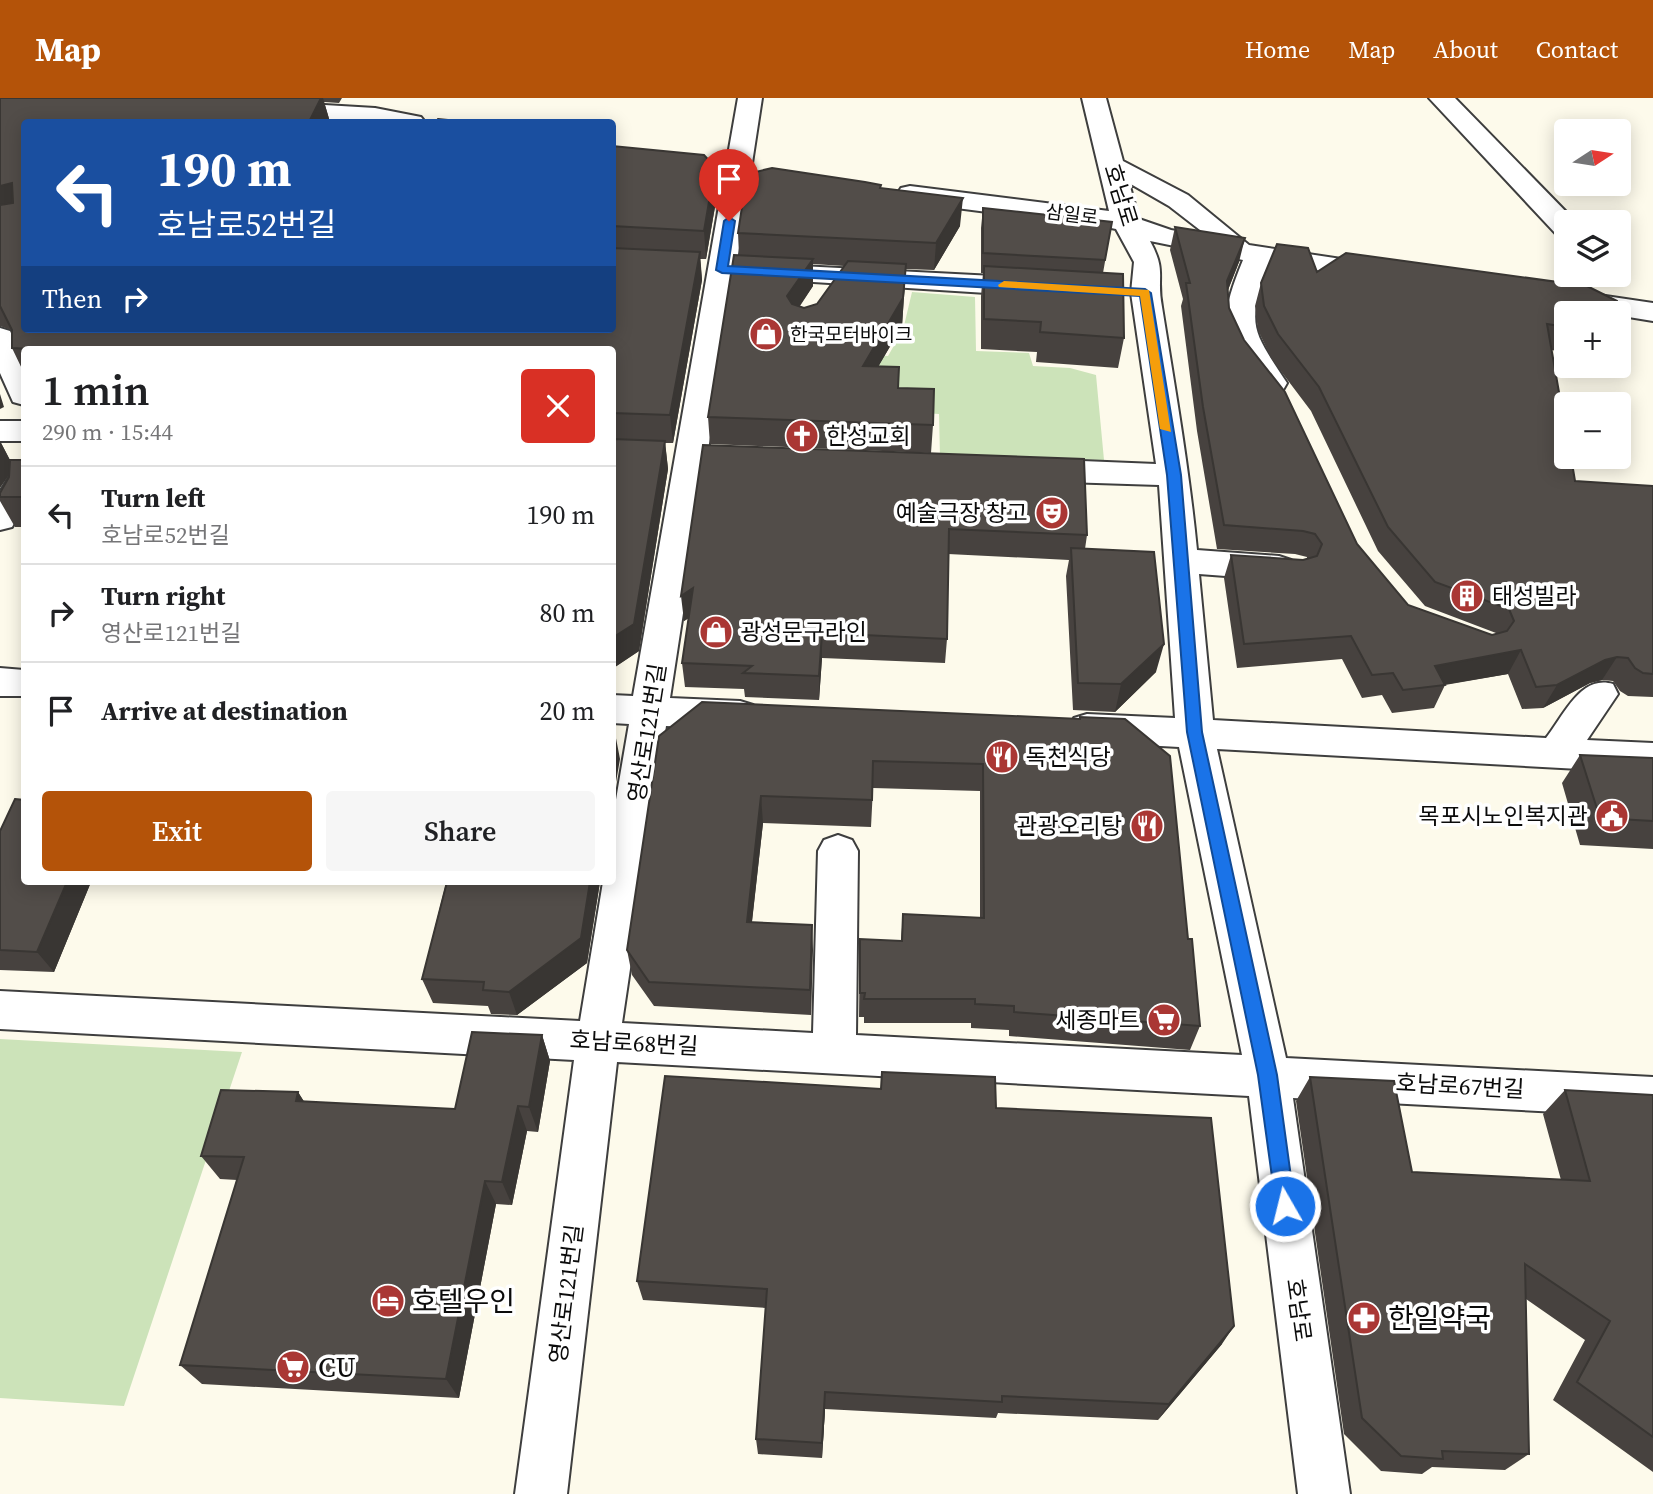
<!DOCTYPE html>
<html lang="en">
<head>
<meta charset="utf-8">
<style>
  :root { --surface:#fff; --page:#f6f6f6; --text:#202124; --muted:#757577; --line:#e0e0e0; --accent:#b45309 }
  body { margin:0; font-family:"Source Serif 4","Noto Sans KR",serif; background:var(--page); color:var(--text); height:100vh; display:flex; flex-direction:column; font-size:26px; white-space:nowrap }
  * { box-sizing:border-box; margin:0 }
  p { font-size:23px; color:var(--muted) }
  .icon { flex:none; width:38px; height:38px; fill:none; stroke:currentColor; stroke-width:2; stroke-linecap:round; stroke-linejoin:round }
  .map { position:relative; flex:1; overflow:hidden }
  .side { position:absolute; left:21px; top:248px; width:595px; height:539px; display:flex; flex-direction:column; background:var(--surface); border-radius:7px; box-shadow:0 4px 18px #0003 }
  .side>* { flex:none }
  .hud { position:absolute; left:21px; top:21px; width:595px; height:214px; border-radius:7px; box-shadow:0 4px 18px #0003; background:#1a4fa0; color:#fff; overflow:hidden }
  .needle { width:46px; rotate:78deg }
  .tools { position:absolute; left:1554px; top:21px; display:grid; gap:14px }
  .tools a { display:grid; place-items:center; width:77px; height:77px; border-radius:7px; background:var(--surface); box-shadow:0 4px 18px #0003; font-size:35px }
  .pin { position:absolute; display:grid; place-items:center; width:60px; height:60px; color:#fff; margin:-72px -30px; border-radius:50% 50% 50% 0; rotate:-45deg; box-shadow:0 0 7px #0007 }
  .pin .icon { rotate:45deg }
  .me { position:absolute; width:77px; margin:-38px; rotate:352deg; stroke-linejoin:round; filter:drop-shadow(0 0 5px #0008) }
  .turn { display:flex; align-items:center; gap:24px; height:147px; padding:0 21px; font-size:32px }
  .turn .icon { width:91px; height:91px; stroke-width:2.5 }
  .turn b { display:block; font-size:49px; line-height:60px }
  .then { display:flex; align-items:center; height:66px; padding:0 21px; background:#0003; gap:14px; font-size:26px }
  .round { display:grid; place-items:center; flex:none; width:74px; height:74px; border-radius:7px; background:var(--page) }
  .head { display:flex; align-items:center; justify-content:space-between; height:119px; padding:0 21px }
  h1 { font-size:42px; font-weight:600; line-height:52px }
  .cta { display:flex; gap:14px; margin-top:auto; padding:14px 21px }
  .cta a { flex:1; height:80px; border-radius:7px; background:var(--accent); color:#fff; font-size:28px; font-weight:600; line-height:80px; text-align:center }
  .cta a+a { background:var(--page); color:var(--text) }
  ul { padding:0; list-style:none }
  li { display:flex; align-items:center; gap:21px; height:98px; padding:0 21px; border-top:2px solid var(--line) }
  li div { flex:1 }
  li b { display:block; font-size:26px }
  li em { font-style:normal }
  header { display:flex; align-items:center; gap:42px; box-sizing:border-box; height:98px; padding:0 35px; background:var(--accent); color:#fff }
  header strong { font-size:33px }
  nav { display:flex; gap:38px; margin-inline-start:auto; font-size:24px }
  .map>svg:first-child { display:block }
  .green { fill:#cce3b9 }
  .lines { fill:none; stroke-linecap:round; stroke-linejoin:round }
  .minor-casing { stroke:#3e3e3e; stroke-width:4 }
  .minor { fill:#fff; fill-rule:evenodd }
  .wall { fill:#47423f; fill-rule:evenodd }
  .shaded-wall { fill:#393633 }
  .building { fill:#524d49; stroke:#393633; stroke-width:2 }
  .route { fill:#1a73e8; stroke:#114b97; stroke-width:2 }
  .slow { fill:#f59e0b }
  .labels { text-anchor:middle; dominant-baseline:central; stroke-width:7; stroke-linejoin:round; paint-order:stroke }
  .far-street-label { font-size:19px; fill:#0b0b0b; stroke:#fff }
  .far-poi-label { font-size:19px; fill:#0b0b0b; stroke:#fff; text-anchor:start }
  .street-label { font-size:23px; fill:#0b0b0b; stroke:#fff }
  .poi-label { font-size:23px; fill:#0b0b0b; stroke:#fff; text-anchor:start }
  .near-poi-label { font-size:28px; fill:#0b0b0b; stroke:#fff; text-anchor:start }
</style>
</head>
<body>
<header>
<strong>Map</strong>
<nav><a>Home</a><a>Map</a><a>About</a><a>Contact</a></nav>
</header>
<div class="map">
<svg width="1653" height="1396" viewBox="0 0 1653 1396">
  <rect width="100%" height="100%" fill="#fdfaeb"/>
  <path class="green" d="M912 194 975 199 976 253 1029 255 1033 268 1070 270 1096 277 1104 362 940 359 939 316 904 314 859 256 888 258 903 232Z
    M0 941 242 954 124 1308 0 1300Z"/>
  <g class="lines">
    <defs>
      <path id="minor" d="M738 0H762L670 600 740 603 753 607 758 617 753 627 740 631 666 628 622 925 813 935 818 753 824 742 838 737 852 742 858 753 856 937 1242 957 1179 649 1087 644 1074 640 1068 630 1074 620 1087 616 1175 620 1159 387 1033 383 1022 380 1017 372 1022 364 1033 361 1156 366 1131 195 1134 164 1116 131 1111 130 910 104 901 102 897 96 901 90 910 88 1109 113 1082 0H1106L1123 63 1188 97 1249 147 1381 167 1391 169 1395 175 1391 181 1381 183 1269 167C1245 228 1253 233 1287 285L1283 292 1272 295 1261 292C1221 238 1217 225 1243 162L1150 143C1167 174 1156 178 1162 209 1175 290 1189 370 1197 452L1279 458 1291 462 1296 470 1291 478 1279 482 1199 476 1213 622 1546 640C1564 617 1581 576 1613 586L1618 596 1587 642 1653 645V675L1217 651 1286 960 1653 979V1019L1293 1000 1350 1396H1298L1249 998 617 964 567 1396H515L574 962 0 931V893L580 923 603 784H612V725L629 626 612 625V597L633 598ZM1129 85 1169 108 1209 139 1171 132 1139 121Z
        M1429 0H1455L1576 124H1566V138L1556 136Z
        M274 4 375 10 421 19 425 24H358L265 17 261 12 265 7Z
        M761 166 1033 180 1043 183 1047 189 1043 195 1033 198 751 180 747 174 751 168Z
        M1565 192 1653 205V223L1555 207 1551 201 1555 195Z
        M0 230 10 233 24 262V307L13 304 0 275Z
        M0 323H24V343H0Z
        M24 370V407L12 429 0 432V394L13 373Z
        M0 570 24 572V598H0Z"/>
    </defs>
    <use href="#minor" class="minor-casing"/>
    <use href="#minor" class="minor"/>
  </g>
  <path class="wall" d="M0 0H342L339 5 324 4 330 24H24V231H612V48L717 97 706 161H700L702 182 673 345H665L668 371 639 553 612 571V252H24V275L12 250 11 232 0 228Z
    M881 90 960 128 934 172 906 171 902 228 878 269 933 327 931 355 710 346 708 319 739 157 738 135ZM813 166 844 168 817 206 804 210 800 208 813 188Z
    M983 110 1112 124 1103 175 1124 240 1118 270 1036 264 1037 254 981 251V198L983 175H981V130Z
    M1175 129 1239 164 1228 192 1229 210 1244 242 1357 446 1408 507 1492 537 1497 536 1496 535 1425 508 1378 453 1311 313 1271 260 1258 232 1255 208 1261 185 1317 174 1566 215V254L1551 252 1575 383 1653 388V599L1628 598 1620 593 1613 583 1602 582 1590 585 1543 610 1522 611 1508 576 1445 587 1434 610 1392 615 1382 597 1362 600 1342 561 1237 570 1224 480 1231 457 1303 462 1307 461V459L1295 456 1217 451 1197 333 1181 208 1183 201 1170 152Z
    M0 343 10 362H24V429H15L0 403V395L9 377Z
    M703 347 1087 437 1085 451 1156 574 1115 614 1073 612 1066 478 1069 462 948 456 947 541 945 565 822 560 819 602 745 599 744 591 685 589 682 565 689 520 684 523Z
    M1079 621 1188 841 1200 928 1190 952 1009 938V932L971 930V925H864V919H859L860 841 901 843 903 816 980 820V693L873 690 871 729 763 725 752 824 812 827 811 917 654 908 632 877 627 852 659 638Z
    M1580 657 1653 660V751L1580 747 1562 685Z
    M0 733 24 784H91L54 874 0 872Z
    M418 784H600L587 865 517 917 491 916 488 908 433 905 422 881 446 785Z
    M542 937 550 963 538 1034 527 1033 512 1107 496 1106 459 1300 202 1286 180 1267 237 1082 220 1081 201 1058 298 994 304 1004 455 1011Z
    M882 974 996 1010 1222 1246 1158 1322 998 1315 996 1320 825 1311 822 1360 758 1356 756 1341 766 1210 643 1202 637 1183 881 991Z
    M1310 979 1412 1074 1561 1082 1543 1016 1565 992 1653 997V1374L1553 1302 1585 1242 1526 1201 1529 1356 1505 1372 1432 1369 1422 1376 1381 1373 1344 1336 1296 1003Z"/>
  <path class="shaded-wall" d="M321 0H323L330 24H309Z
    M715 69 717 97 706 161 704 133Z
    M12 85 24 111 0 119V88Z
    M963 100 960 128 934 172 936 145Z
    M1245 140 1239 164 1222 207 1227 183Z
    M700 154 702 182 673 345 670 317Z
    M813 161V188L787 226V198Z
    M906 166 902 228 862 296 863 268Z
    M0 296 4 309 0 311Z
    M0 343 14 370 0 390Z
    M665 343 668 371 639 553 612 571V540Z
    M693 490 696 515 684 523 681 498Z
    M822 535V560L819 602V578Z
    M1164 546 1156 574 1115 614 1121 586Z
    M1521 552 1508 576 1442 587 1435 568Z
    M1617 559 1602 582 1590 585 1543 610 1557 587 1605 562Z
    M615 635 620 661 612 707V652Z
    M761 698 763 725 749 849 747 824Z
    M67 784H91L54 874 37 854Z
    M590 784H600L587 865 517 917 509 894Z
    M812 827 813 852 811 917 810 892Z
    M542 937 550 963 538 1034 529 1009Z
    M298 994 314 1019 296 1003Z
    M518 1008 527 1033 512 1107 502 1084Z
    M485 1083 496 1106 459 1300 446 1281Z
    M1234 1228 1222 1246 1158 1322 1169 1306Z
    M825 1294V1311L822 1360V1345Z"/>
  <path class="building" d="M0 0H321L309 24H24V231H612V150L700 154 670 317 612 315V252H50L12 250V232L0 208V107L13 105 12 85 0 88Z
    M438 21 468 24H436Z
    M612 48 704 57 715 69 704 133 612 128Z
    M772 70 865 84 881 87 880 90 963 100 936 145 738 135 747 76Z
    M983 110 1112 124 1105 162 983 155Z
    M1175 129 1245 140 1227 183 1229 210 1244 242 1285 294 1357 446 1408 507 1492 537 1507 533 1514 523 1509 511 1435 484 1388 429 1319 289 1278 236 1264 208 1261 185 1277 146 1308 150 1317 174 1346 155 1587 188 1617 203 1618 215H1566V229L1547 226 1566 334V359H1571L1575 383 1653 388V576L1643 575 1635 570 1628 560 1617 559 1605 562 1557 587 1536 589 1521 552 1435 568 1445 587 1403 592 1393 575 1372 577 1351 538 1244 546 1231 457 1303 462 1317 458 1322 446 1315 436 1303 433 1224 427 1203 309 1186 185H1190Z
    M734 157 813 161 787 198 792 206 804 210 817 206 848 163 906 166 903 200 863 268 899 269 898 290 934 291 933 327 708 319Z
    M984 168 1123 176 1124 240 1040 234 1041 224 984 221Z
    M1619 219 1621 237 1619 236Z
    M612 341 665 343 634 526 612 540Z
    M703 347 1084 361 1087 437 949 431 947 541 822 535 819 578 743 575 752 568 682 565 693 490 681 498Z
    M10 362H24V399H0V395L9 379Z
    M1071 450 1154 454 1164 546 1121 586 1078 585Z
    M702 604 1080 621V619L1125 621 1170 658 1188 841H1192L1200 928 1014 914V908L975 906V901H864L865 895H860V841L902 843 903 816 984 820 983 666 873 663 872 702 761 698 747 824 812 827 810 892 649 884 627 852 659 638Z
    M612 632 615 635 612 652Z
    M1580 657 1653 660V723L1600 720Z
    M15 701 24 702V784H67L37 854 0 852V733Z
    M447 784H590L581 840 509 894 483 892 484 884 422 881Z
    M472 934 542 937 529 1009 518 1008 502 1084 485 1083 446 1281 180 1267 244 1059 201 1058 221 992 298 994 296 1003 455 1011Z
    M882 974 995 979 996 1010 1211 1020 1234 1228 1169 1306 1002 1298V1304L825 1294 822 1345 756 1341 767 1191 637 1183 665 978 881 991Z
    M1310 979 1394 983 1412 1074 1590 1083 1565 992 1653 997V1339L1577 1284 1610 1223 1525 1166 1529 1356 1442 1353 1443 1361 1401 1358 1362 1320Z"/>
  <path class="route" d="M729 119 735 123 728 168 1145 191 1151 195 1181 377 1202 634 1277 977 1295 1108 1292 1114 1285 1117 1278 1114 1276 1108 1258 977 1187 634 1167 377 1140 198 722 175 716 172 724 123Z"/>
  <path class="slow" d="M1004 183 1149 192 1171 334 1160 331 1140 198 999 189 998 187Z"/>
  <defs>
    <symbol id="shop-disc" viewBox="-11 -11 22 22"><circle r="9.5" fill="#aa3734" stroke="#fff"/><path d="M-5-2.5h2.3a2.7 3.5 0 0 1 5.4 0H5L5.5 6h-11ZM-1.5-2.5h3a1.5 2.3 0 0 0-3 0Z" fill="#fff"/></symbol>
    <symbol id="church-disc" viewBox="-11 -11 22 22"><circle r="9.5" fill="#aa3734" stroke="#fff"/><path d="M-1.2-6h2.4v3.5h3.3v2.4h-3.3V6h-2.4V-.1h-3.3v-2.4h3.3Z" fill="#fff"/></symbol>
    <symbol id="theatre-disc" viewBox="-11 -11 22 22"><circle r="9.5" fill="#aa3734" stroke="#fff"/><path d="M-5-5.5Q0-4 5-5.5V0Q5 5 0 6Q-5 5-5 0ZM-3.3-2.5H-1v1.5H-3.3ZM1-2.5H3.3v1.5H1ZM-2.8 1Q0 5.5 2.8 1Z" fill="#fff"/></symbol>
    <symbol id="building-disc" viewBox="-11 -11 22 22"><circle r="9.5" fill="#aa3734" stroke="#fff"/><path d="M-4-6H4V6H1V3H-1V6H-4ZM-2.5-4.3h1.7v1.8h-1.7ZM.8-4.3h1.7v1.8H.8ZM-2.5-1h1.7V.8h-1.7ZM.8-1h1.7V.8H.8Z" fill="#fff"/></symbol>
    <symbol id="restaurant-disc" viewBox="-11 -11 22 22"><circle r="9.5" fill="#aa3734" stroke="#fff"/><path d="M-5-6h1v4h1v-4h1v4h1v-4h1v5L-1.5 .5V6h-2V.5L-5-1ZM5-6V6H3V1.5H1.5Q1.5-4 5-6Z" fill="#fff"/></symbol>
    <symbol id="civic-disc" viewBox="-11 -11 22 22"><circle r="9.5" fill="#aa3734" stroke="#fff"/><path d="M-.6-6.5H3V-4.5H.6V-3L4-1V1h2V6H-6V1h2V-1L-.6-3ZM-1.2 2.5V6h2.4V2.5Z" fill="#fff"/></symbol>
    <symbol id="supermarket-disc" viewBox="-11 -11 22 22"><circle r="9.5" fill="#aa3734" stroke="#fff"/><path d="M-6-5.5h2.5l.6 2H6L4.5 2H-2.5L-4.4-4H-6ZM-1.5 3.2a1.3 1.3 0 1 0 .1 0ZM3 3.2a1.3 1.3 0 1 0 .1 0Z" fill="#fff"/></symbol>
    <symbol id="hotel-disc" viewBox="-11 -11 22 22"><circle r="9.5" fill="#aa3734" stroke="#fff"/><path d="M-6-4.5h1.5V1H6V5H4.5V3h-9V5H-6ZM-4 0a1.8 1.8 0 1 1 3.6 0ZM.5 0V-2.5h3Q6-2.5 6 0Z" fill="#fff"/></symbol>
    <symbol id="pharmacy-disc" viewBox="-11 -11 22 22"><circle r="9.5" fill="#aa3734" stroke="#fff"/><path d="M-2-6h4v4h4v4h-4v4h-4v-4h-4v-4h4Z" fill="#fff"/></symbol>
  </defs>
  <g fill-rule="evenodd">
    <use href="#shop-disc" x="747" y="217" width="38" height="38"/>
    <use href="#church-disc" x="783" y="319" width="38" height="38"/>
    <use href="#theatre-disc" x="1033" y="396" width="38" height="38"/>
    <use href="#building-disc" x="1448" y="479" width="38" height="38"/>
    <use href="#shop-disc" x="697" y="515" width="38" height="38"/>
    <use href="#restaurant-disc" x="983" y="640" width="38" height="38"/>
    <use href="#civic-disc" x="1593" y="699" width="38" height="38"/>
    <use href="#restaurant-disc" x="1128" y="709" width="38" height="38"/>
    <use href="#supermarket-disc" x="1145" y="903" width="38" height="38"/>
    <use href="#hotel-disc" x="369" y="1184" width="38" height="38"/>
    <use href="#pharmacy-disc" x="1345" y="1201" width="38" height="38"/>
    <use href="#supermarket-disc" x="274" y="1250" width="38" height="38"/>
  </g>
  <g class="labels">
    <g class="far-street-label">
      <text transform="translate(1072 116) rotate(7)">삼일로</text>
    </g>
    <g class="far-poi-label">
      <text x="790" y="236">한국모터바이크</text>
    </g>
    <g class="street-label">
      <text transform="translate(1121 97) rotate(73)">호남로</text>
      <text transform="translate(647 635) rotate(-81)">영산로121번길</text>
      <text transform="translate(634 945) rotate(3)">호남로68번길</text>
      <text transform="translate(1460 988) rotate(3)">호남로67번길</text>
      <text transform="translate(566 1196) rotate(-83)">영산로121번길</text>
      <text transform="translate(1299 1212) rotate(82)">호남로</text>
    </g>
    <g class="poi-label">
      <text x="826" y="338">한성교회</text>
      <text x="1028" y="415" text-anchor="end">예술극장 창고</text>
      <text x="1492" y="498">태성빌라</text>
      <text x="740" y="534">광성문구라인</text>
      <text x="1026" y="659">독천식당</text>
      <text x="1588" y="718" text-anchor="end">목포시노인복지관</text>
      <text x="1122" y="728" text-anchor="end">관광오리탕</text>
      <text x="1140" y="922" text-anchor="end">세종마트</text>
    </g>
    <g class="near-poi-label">
      <text x="412" y="1203">호텔우인</text>
      <text x="1388" y="1220">한일약국</text>
      <text x="318" y="1269">CU</text>
    </g>
  </g>
</svg>
<div class="tools">
<a><svg class="needle" viewBox="-14 -14 28 28"><path d="M0-13l5 13h-10z" fill="#e53935"/><path d="M0 13l5-13h-10z" fill="#757577"/></svg></a>
<a><svg class="icon" aria-label="layers" viewBox="0 0 24 24"><path d="M12 4l9 5-9 5-9-5zM3 14l9 5 9-5"/></svg></a>
<a>+</a>
<a>−</a>
</div>
<div class="pin" style="left:729px;top:123px;background:#d93025"><svg class="icon" aria-label="arrive" viewBox="0 0 24 24"><path d="M6 21V4h12l-3 4 3 4H6"/></svg></div>
<svg class="me" style="left:1285px;top:1108px" viewBox="-20 -20 40 40"><circle r="17" fill="#1a73e8" stroke="#fff" stroke-width="3"/><path d="M0-11L8 9 0 5-8 9z" fill="#fff"/></svg>
<div class="hud">
<div class="turn"><svg class="icon" aria-label="left" viewBox="0 0 24 24"><path d="M17 20v-9H6M10 6l-5 5 5 5"/></svg><div><b>190 m</b>호남로52번길</div></div>
<div class="then">Then<svg class="icon" aria-label="right" viewBox="0 0 24 24"><path d="M7 20v-9h11M14 6l5 5-5 5"/></svg></div>
</div>
<section class="side">
<div class="head"><div><h1>1 min</h1><p>290 m · 15:44</p></div><a class="round" style="background:#d93025;color:#fff"><svg class="icon" aria-label="close" viewBox="0 0 24 24"><path d="M6 6l12 12M18 6L6 18"/></svg></a></div>
<ul>
<li><svg class="icon" aria-label="left" viewBox="0 0 24 24"><path d="M17 20v-9H6M10 6l-5 5 5 5"/></svg><div><b>Turn left</b><p>호남로52번길</p></div><em>190 m</em></li>
<li><svg class="icon" aria-label="right" viewBox="0 0 24 24"><path d="M7 20v-9h11M14 6l5 5-5 5"/></svg><div><b>Turn right</b><p>영산로121번길</p></div><em>80 m</em></li>
<li><svg class="icon" aria-label="arrive" viewBox="0 0 24 24"><path d="M6 21V4h12l-3 4 3 4H6"/></svg><div><b>Arrive at destination</b></div><em>20 m</em></li>
</ul>
<div class="cta"><a>Exit</a><a>Share</a></div>
</section>
</div>
</body>
</html>
